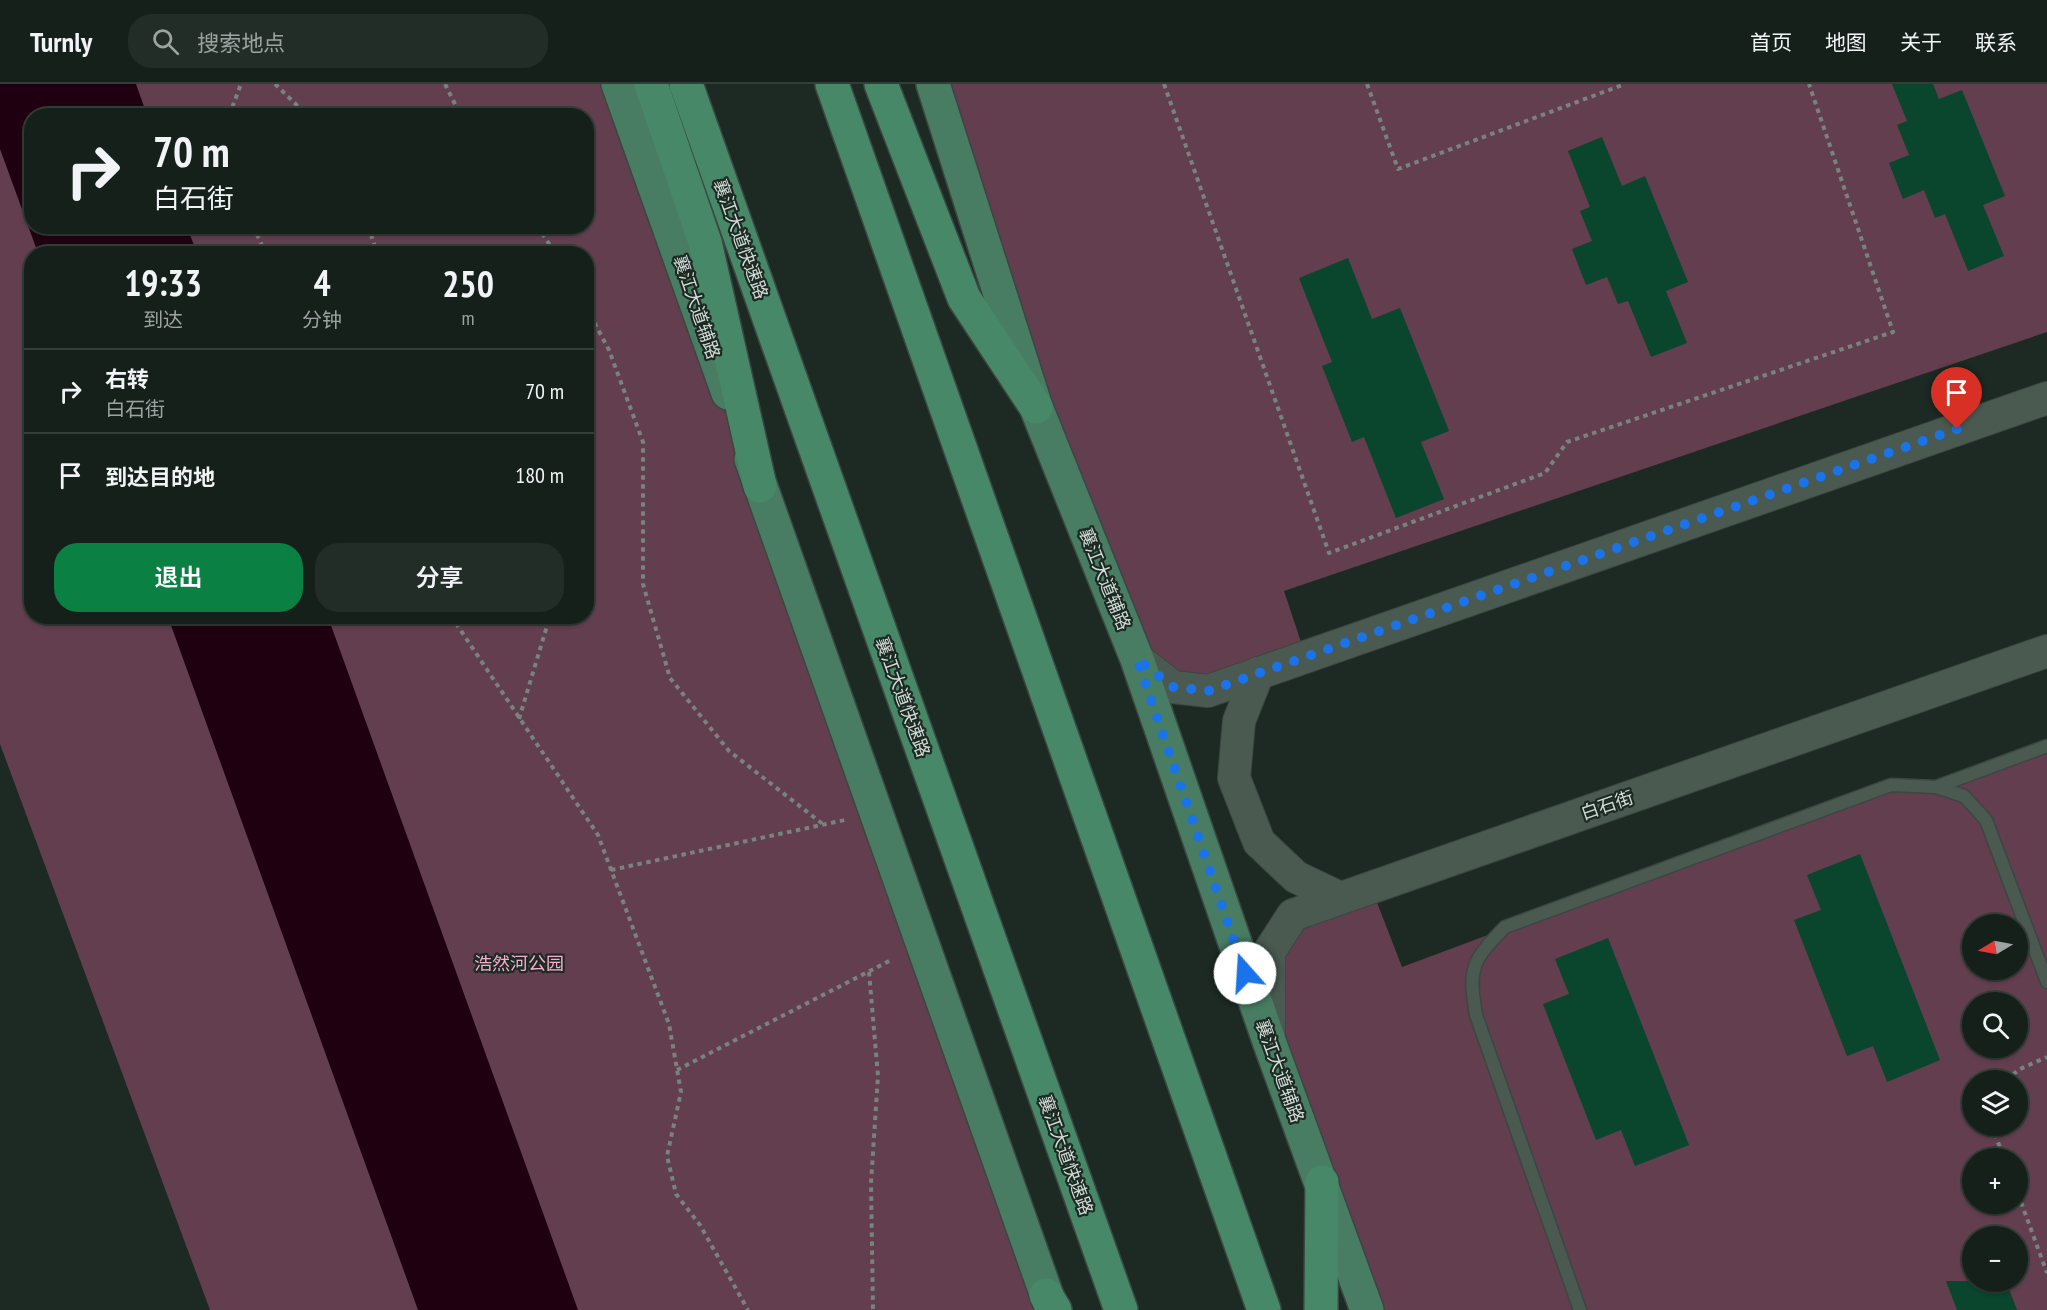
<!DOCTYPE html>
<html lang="zh">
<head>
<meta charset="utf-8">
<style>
  :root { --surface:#15201a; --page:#222d27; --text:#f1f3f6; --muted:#9da3a2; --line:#343e39; --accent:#0b8043 }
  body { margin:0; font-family:"PT Sans Narrow","Noto Sans SC",sans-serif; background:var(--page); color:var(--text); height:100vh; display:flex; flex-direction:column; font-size:22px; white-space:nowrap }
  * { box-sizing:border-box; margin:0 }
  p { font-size:20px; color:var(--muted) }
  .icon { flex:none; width:33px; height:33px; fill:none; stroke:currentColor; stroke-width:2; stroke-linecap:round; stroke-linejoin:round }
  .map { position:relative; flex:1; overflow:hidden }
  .sheet { position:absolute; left:24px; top:162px; width:570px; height:378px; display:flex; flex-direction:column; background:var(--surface); border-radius:24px; box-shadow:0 2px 4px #0004,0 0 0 2px var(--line) }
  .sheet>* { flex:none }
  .hud { position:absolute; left:24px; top:24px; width:570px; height:126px; border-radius:24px; box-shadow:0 2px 4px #0004,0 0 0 2px var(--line); background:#15201a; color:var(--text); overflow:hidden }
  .needle { width:39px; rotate:260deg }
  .controls { position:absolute; left:1962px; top:830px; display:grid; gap:12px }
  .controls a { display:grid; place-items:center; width:66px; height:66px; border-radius:50%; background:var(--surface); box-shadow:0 2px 4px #0004,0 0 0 2px var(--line); font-size:30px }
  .pin { position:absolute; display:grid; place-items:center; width:51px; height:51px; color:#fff; margin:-62px -26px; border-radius:50% 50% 50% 0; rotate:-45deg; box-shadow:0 0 6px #0007 }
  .pin .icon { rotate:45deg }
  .me { position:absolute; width:66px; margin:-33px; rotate:341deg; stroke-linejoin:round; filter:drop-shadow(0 0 4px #0008) }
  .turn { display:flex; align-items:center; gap:21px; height:126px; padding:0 30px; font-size:27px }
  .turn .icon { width:78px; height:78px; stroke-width:2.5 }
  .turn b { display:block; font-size:42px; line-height:51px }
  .eta { display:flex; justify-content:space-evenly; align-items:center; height:102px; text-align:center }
  .eta b { font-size:36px; font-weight:600; line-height:42px }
  .primary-button { display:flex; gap:12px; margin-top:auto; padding:12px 30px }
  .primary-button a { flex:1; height:69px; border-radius:24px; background:var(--accent); color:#fff; font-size:24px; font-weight:600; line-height:69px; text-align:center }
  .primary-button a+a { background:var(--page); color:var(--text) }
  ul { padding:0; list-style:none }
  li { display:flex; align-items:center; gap:18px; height:84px; padding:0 30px; border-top:2px solid var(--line) }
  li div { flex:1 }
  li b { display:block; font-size:22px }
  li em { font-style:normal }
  header { display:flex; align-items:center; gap:36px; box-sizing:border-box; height:84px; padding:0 30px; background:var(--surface); border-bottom:2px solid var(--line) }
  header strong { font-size:28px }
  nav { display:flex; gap:33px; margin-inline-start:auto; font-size:21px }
  .search { width:420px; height:54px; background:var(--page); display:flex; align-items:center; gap:15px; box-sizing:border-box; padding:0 21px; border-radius:24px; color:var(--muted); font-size:22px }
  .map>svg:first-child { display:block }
  .green { fill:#623e4f; fill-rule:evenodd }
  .water { fill:#1f0010 }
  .building { fill:#0a452e }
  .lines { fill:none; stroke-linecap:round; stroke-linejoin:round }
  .service-casing { stroke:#3b4741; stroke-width:15 }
  .tertiary-casing { stroke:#3b4741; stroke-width:34 }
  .primary-casing { stroke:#3b4741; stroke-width:36 }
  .trunk-casing { stroke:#3b4741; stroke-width:36 }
  .path { stroke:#78837d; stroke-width:4; stroke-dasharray:4.5 4.5; stroke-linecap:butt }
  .service { stroke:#4a5a51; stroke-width:12 }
  .tertiary { stroke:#4a5a51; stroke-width:32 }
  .primary { stroke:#487d63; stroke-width:33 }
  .trunk { stroke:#478869; stroke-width:33 }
  .route { stroke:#1a73e8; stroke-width:10; stroke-dasharray:0 18 }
  .labels { text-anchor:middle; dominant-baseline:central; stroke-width:4.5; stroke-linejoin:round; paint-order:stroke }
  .street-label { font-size:18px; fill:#d3dcd7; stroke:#1c2a23 }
  .park-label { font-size:18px; fill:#f9acd1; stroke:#1c2a23 }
</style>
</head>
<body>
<header>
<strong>Turnly</strong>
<div class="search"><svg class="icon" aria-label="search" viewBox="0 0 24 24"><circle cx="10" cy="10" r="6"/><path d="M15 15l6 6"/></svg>搜索地点</div>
<nav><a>首页</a><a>地图</a><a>关于</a><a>联系</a></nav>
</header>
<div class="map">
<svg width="2047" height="1226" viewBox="0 0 2047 1226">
  <rect width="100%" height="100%" fill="#1c2a23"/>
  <path class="green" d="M0 0H618L1052 1226H210L0 660ZM32 32H586V142H32ZM32 170H586V532H32Z
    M933 0H2047V248L1284 507 1306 573 1208 607 1137 575Z
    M2047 662V1226H1367L1269 957 1293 831 1371 803 1402 883 1891 701 1936 703ZM1972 840H2018V885H1972ZM1972 918H2018V963H1972ZM1972 996H2018V1041H1972ZM1972 1074H2018V1119H1972ZM1972 1152H2018V1197H1972Z"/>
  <path class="water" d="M0 0H136L147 31 32 32V142L187 143 197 169H38L0 65Z
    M168 533H328L578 1226H418Z"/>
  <path class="building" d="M1892 0H1933L1939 15 1962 6 2005 112 1983 121 2004 172 1968 187 1945 130 1935 134 1924 106 1903 115 1889 79 1909 71 1897 41 1907 37Z
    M1602 53 1622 102 1645 92 1688 198 1666 207 1687 259 1651 273 1628 217 1618 220 1607 193 1586 201 1572 165 1592 157 1580 127 1590 123 1568 67Z
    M1348 174 1372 235 1400 224 1449 347 1421 358 1444 415 1396 434 1364 353 1352 358 1322 282 1332 278 1299 194Z
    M1860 770 1940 976 1887 998 1873 962 1847 972 1794 836 1821 826 1807 791Z
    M1608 854 1689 1061 1635 1082 1621 1046 1596 1056 1543 920 1569 910 1555 875Z
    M1946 1197H2006L2017 1226H1957Z"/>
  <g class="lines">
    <defs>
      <path id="service" d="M1936 703 2047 662
        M1580 1226 1476 931C1468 883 1472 877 1505 843L1891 701 1936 703 1964 712 1986 736 2047 898"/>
      <path id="tertiary" d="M1137 575 1173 603 1208 607 2047 314
        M1258 589 1239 637 1234 694 1259 758 1296 793 1340 814
        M1269 950V868L1293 831 2047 567"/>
      <path id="primary" d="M618 0 728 309
        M933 0 1036 323 1137 575 1269 957 1367 1226
        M751 375 1052 1226"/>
      <path id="trunk" d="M651 0 705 158 760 402
        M686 0 1121 1226
        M832 0 1264 1226
        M881 0 964 214 1036 323
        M1046 1211 1055 1226
        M1321 1226 1322 1098"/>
    </defs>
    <use href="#service" class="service-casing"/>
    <use href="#tertiary" class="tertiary-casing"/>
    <use href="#primary" class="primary-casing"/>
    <use href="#trunk" class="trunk-casing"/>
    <path class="path" d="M275 0 308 32
      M445 0 461 32
      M1164 0 1329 469 1545 389 1567 358 1893 248 1809 0
      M1367 0 1398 85 1625 0
      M233 32 232 24 241 0
      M253 142 266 170
      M368 142 374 159V170
      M537 142 556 170
      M586 223 609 266 643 358V500L670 594 729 667 824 741
      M451 532 598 751 669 940 681 1008 667 1072 676 1110 700 1141 748 1226
      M519 635 550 532
      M611 786 845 736
      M869 888 878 992 871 1099 873 1226
      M677 986 893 875
      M2006 996 2020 985 2047 973
      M1996 1041 1995 1050 2004 1074
      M2018 1110 2047 1189"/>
    <use href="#service" class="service"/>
    <use href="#tertiary" class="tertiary"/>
    <use href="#primary" class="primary"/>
    <use href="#trunk" class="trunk"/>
  </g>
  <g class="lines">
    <path class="route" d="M1245 889 1137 575 1173 603 1208 607 1957 345"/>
  </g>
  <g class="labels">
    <g class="street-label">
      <text transform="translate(741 155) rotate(70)">襄江大道快速路</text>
      <text transform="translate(697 223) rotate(71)">襄江大道辅路</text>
      <text transform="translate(1105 495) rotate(68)">襄江大道辅路</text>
      <text transform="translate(903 613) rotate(70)">襄江大道快速路</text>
      <text transform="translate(1607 721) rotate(-19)">白石街</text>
      <text transform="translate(1280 987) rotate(70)">襄江大道辅路</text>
      <text transform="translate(1066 1071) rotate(70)">襄江大道快速路</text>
    </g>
    <g class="park-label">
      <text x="519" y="879">浩然河公园</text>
    </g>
  </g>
</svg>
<div class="controls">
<a><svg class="needle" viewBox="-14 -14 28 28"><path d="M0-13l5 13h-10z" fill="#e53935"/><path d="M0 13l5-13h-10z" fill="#9da3a2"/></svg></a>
<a><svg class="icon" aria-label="search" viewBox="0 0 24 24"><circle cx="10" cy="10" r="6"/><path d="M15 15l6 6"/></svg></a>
<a><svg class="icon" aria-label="layers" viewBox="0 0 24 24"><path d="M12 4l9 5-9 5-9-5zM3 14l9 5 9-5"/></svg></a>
<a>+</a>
<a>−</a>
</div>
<div class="pin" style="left:1957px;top:345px;background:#d93025"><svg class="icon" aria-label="arrive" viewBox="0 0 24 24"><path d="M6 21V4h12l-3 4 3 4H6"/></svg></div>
<svg class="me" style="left:1245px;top:889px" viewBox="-20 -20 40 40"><circle r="19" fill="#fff"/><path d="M0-13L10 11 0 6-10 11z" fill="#1a73e8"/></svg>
<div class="hud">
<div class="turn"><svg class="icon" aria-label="right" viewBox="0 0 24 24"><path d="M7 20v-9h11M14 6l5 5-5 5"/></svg><div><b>70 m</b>白石街</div></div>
</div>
<section class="sheet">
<div class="eta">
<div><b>19:33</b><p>到达</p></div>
<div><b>4</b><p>分钟</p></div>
<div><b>250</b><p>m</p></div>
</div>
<ul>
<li><svg class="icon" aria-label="right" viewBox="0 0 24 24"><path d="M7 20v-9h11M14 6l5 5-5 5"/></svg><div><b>右转</b><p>白石街</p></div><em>70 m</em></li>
<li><svg class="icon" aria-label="arrive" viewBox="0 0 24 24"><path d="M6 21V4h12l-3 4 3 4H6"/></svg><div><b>到达目的地</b></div><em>180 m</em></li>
</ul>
<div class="primary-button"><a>退出</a><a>分享</a></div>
</section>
</div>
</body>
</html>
